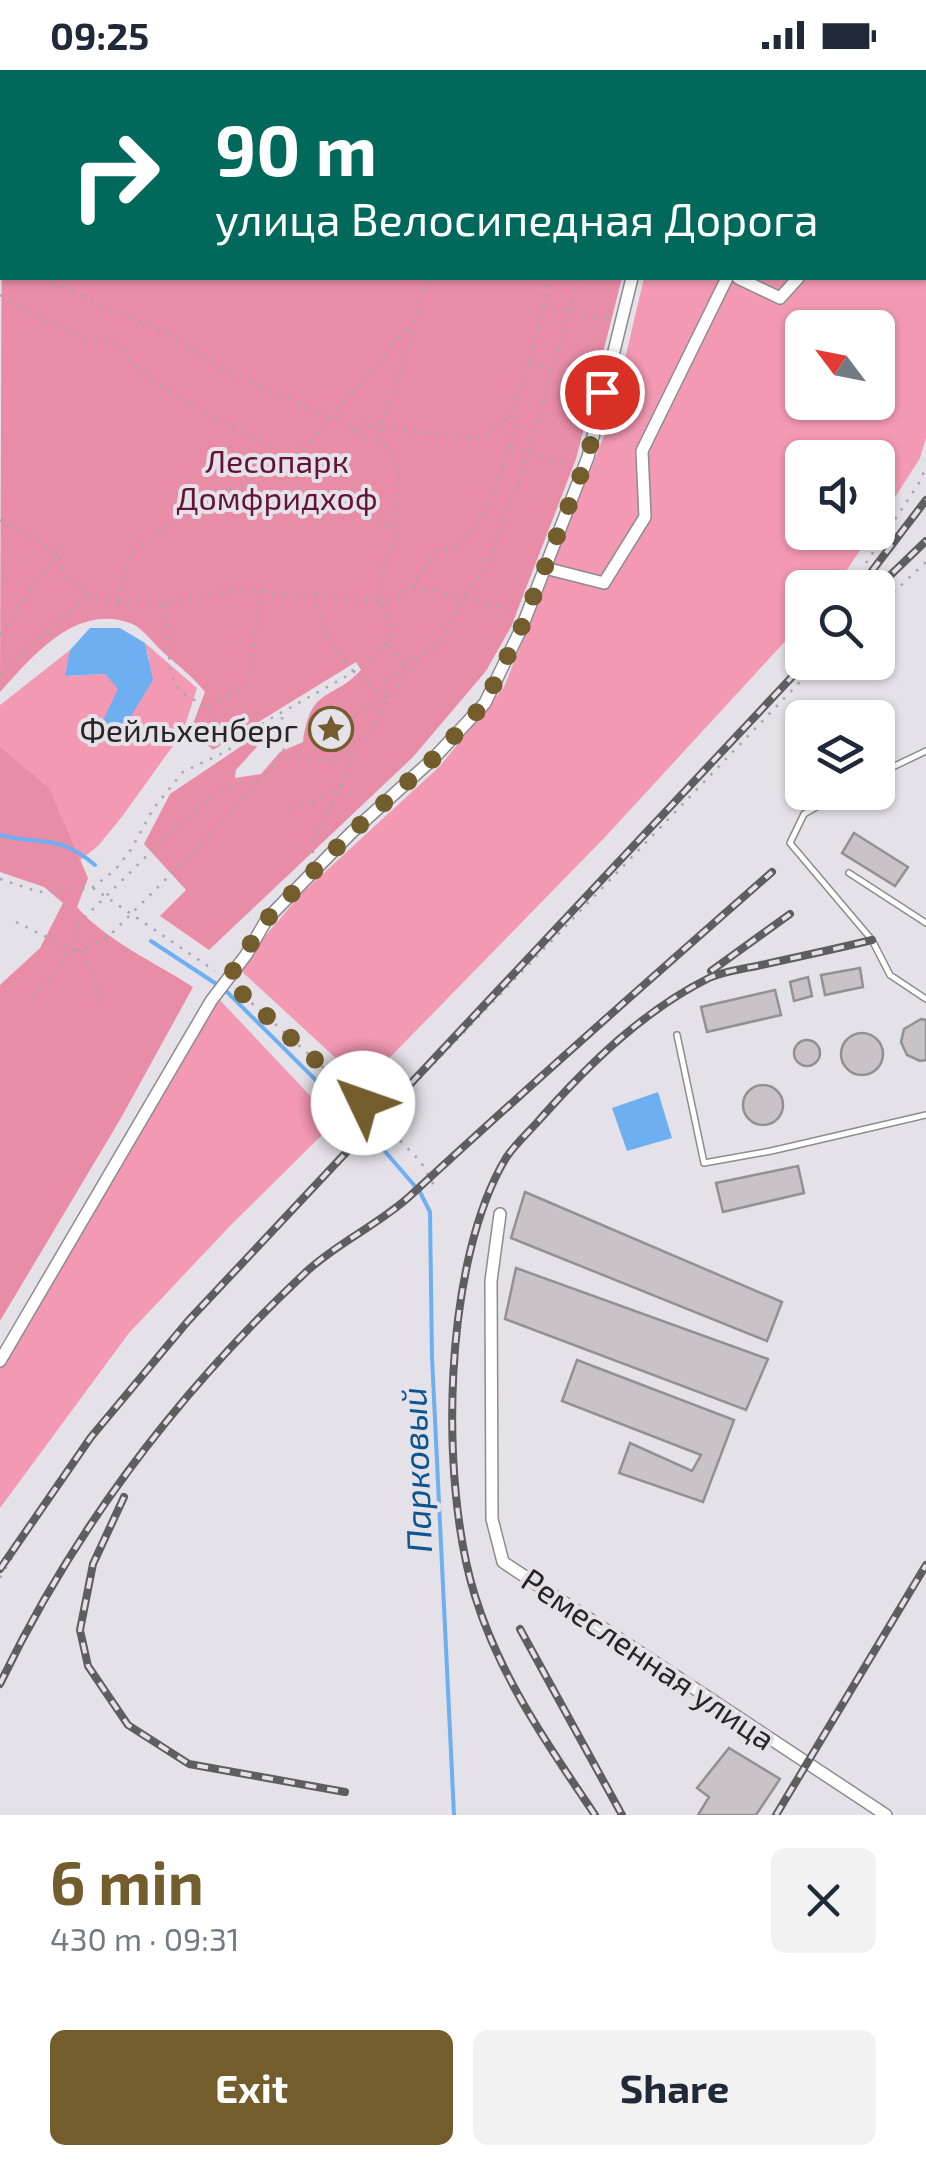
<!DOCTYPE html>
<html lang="en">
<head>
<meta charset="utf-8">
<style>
  :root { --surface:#fff; --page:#f2f2f3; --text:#1f2937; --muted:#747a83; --accent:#735d2d }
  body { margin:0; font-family:"Exo 2",sans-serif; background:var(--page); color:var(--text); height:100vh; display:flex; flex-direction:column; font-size:38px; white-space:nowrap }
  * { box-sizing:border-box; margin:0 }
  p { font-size:32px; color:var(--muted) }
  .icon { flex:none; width:55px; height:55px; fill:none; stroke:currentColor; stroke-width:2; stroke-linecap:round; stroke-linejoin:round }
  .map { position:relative; height:1745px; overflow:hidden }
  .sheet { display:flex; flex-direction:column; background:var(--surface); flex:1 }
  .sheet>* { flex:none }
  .guide { position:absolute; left:0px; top:0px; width:928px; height:210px; box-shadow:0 2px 8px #0004; background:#00695c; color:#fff; overflow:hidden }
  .needle { width:65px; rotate:302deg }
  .buttons { position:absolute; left:785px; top:240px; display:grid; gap:20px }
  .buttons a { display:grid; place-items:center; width:110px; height:110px; border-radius:15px; background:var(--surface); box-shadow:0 2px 8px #0004; font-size:50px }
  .pin { position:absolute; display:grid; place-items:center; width:85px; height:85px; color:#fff; margin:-42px; border:5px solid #fff; border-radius:50%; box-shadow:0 2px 10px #0007 }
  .me { position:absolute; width:110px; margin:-55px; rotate:312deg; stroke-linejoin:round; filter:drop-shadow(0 0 8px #0008) }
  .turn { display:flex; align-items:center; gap:35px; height:210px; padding:0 50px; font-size:45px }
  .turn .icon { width:130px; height:130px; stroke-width:2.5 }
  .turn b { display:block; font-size:70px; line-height:85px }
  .round { display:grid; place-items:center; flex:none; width:105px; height:105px; border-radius:15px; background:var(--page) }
  .head { display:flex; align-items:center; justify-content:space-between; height:170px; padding:0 50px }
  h1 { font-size:60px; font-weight:700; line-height:75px; color:var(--accent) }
  .primary-button { display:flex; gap:20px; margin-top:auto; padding:20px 50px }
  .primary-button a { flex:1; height:115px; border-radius:15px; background:var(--accent); color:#fff; font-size:40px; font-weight:700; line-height:115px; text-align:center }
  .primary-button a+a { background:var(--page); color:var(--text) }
  .status { display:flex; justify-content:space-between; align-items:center; height:70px; padding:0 50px; background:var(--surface); direction:ltr }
  .status svg { height:28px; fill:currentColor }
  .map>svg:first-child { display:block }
  .green { fill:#f499b4; fill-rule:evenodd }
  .forest { fill:#e98ca8 }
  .water { fill:#6eaff1 }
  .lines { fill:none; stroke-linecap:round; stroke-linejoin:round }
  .stream { stroke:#6eaff1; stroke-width:4 }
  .building { fill:#c9c3c8; stroke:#948f93; stroke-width:2.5 }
  .service-casing { stroke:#8d8a90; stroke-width:8 }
  .minor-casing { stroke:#8d8a90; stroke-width:14 }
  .primary-casing { stroke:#8d8a90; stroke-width:20 }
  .path { stroke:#a8a6ab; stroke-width:2.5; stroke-dasharray:2.5 8; stroke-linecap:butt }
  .service { stroke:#fff; stroke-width:5 }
  .minor { stroke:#fff; stroke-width:11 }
  .primary { stroke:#fff; stroke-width:18 }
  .rail-casing { stroke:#5e5d60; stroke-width:8 }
  .rail { stroke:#e4e2e8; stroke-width:4; stroke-dasharray:11; stroke-linecap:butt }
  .path-bridge { stroke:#a8a6ab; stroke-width:2.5; stroke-dasharray:2.5 8; stroke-linecap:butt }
  .route { stroke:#735d2d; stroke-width:18; stroke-dasharray:0 32.4 }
  .labels { text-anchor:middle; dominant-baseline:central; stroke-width:8; stroke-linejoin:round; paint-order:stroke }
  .park-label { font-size:32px; fill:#641335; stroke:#e4e2e8 }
  .poi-label { font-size:32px; fill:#262527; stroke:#e4e2e8; text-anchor:end }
  .street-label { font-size:32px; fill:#262527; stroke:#e4e2e8 }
  .water-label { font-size:35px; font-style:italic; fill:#0b5590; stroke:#e4e2e8 }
</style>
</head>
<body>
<div class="status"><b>09:25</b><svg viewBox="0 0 49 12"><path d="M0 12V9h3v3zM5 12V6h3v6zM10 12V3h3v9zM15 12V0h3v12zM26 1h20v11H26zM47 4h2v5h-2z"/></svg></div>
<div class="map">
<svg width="926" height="1745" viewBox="0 0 926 1745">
  <rect width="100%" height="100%" fill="#e4e2e8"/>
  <path class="green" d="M766 0H926V368L920 388 878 454V388H802V462L872 463 835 517 802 518V553L607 765 364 1014 238 898 301 824 440 696 504 617 611 348 644 208H925V2H765ZM802 258H878V332H802Z
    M145 573 197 618 183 662 121 748 98 776 59 807 0 785V635L70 580 66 606 105 604 119 619 99 660 149 589Z
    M216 926 335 1052 230 1156 129 1263 0 1438V1298L140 1065Z"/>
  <path class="forest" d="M55 0H671L53 2Z
    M2 80V208H622L576 389 511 557 486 601 413 687 209 880 160 846 186 820 144 774 170 724 267 659 271 661 236 700 235 708 261 704 280 682 303 672C311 615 331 632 361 600L356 592 213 680 191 659 205 622C193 607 179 596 165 584 155 575 142 557 130 553 75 533 32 587 0 622Z
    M0 677 49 718 88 808 77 837C105 870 156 893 193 917L121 1048 0 1251V915L40 878 63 833 44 817 0 802Z"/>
  <path class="water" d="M90 558H120L145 573 153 610 125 656 106 666 98 661 118 619 105 604 65 606 70 580Z
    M658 1022 672 1068 627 1081 612 1038Z"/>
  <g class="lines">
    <path class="stream" d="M0 765C43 776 57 763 95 795
      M151 871 224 919 350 1044
      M376 1071 420 1122 430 1142 432 1287 454 1745"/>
  </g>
  <path class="building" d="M854 763 908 797 895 816 842 783Z
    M860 898 863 917 825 925 821 905Z
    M808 907 812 926 794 931 790 912Z
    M775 920 781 945 707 962 701 937Z
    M921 949 926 950V990L920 991 907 985 901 972 904 959Z
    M841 984a21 21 0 1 1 42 0a21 21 0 1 1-42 0Z
    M794 983a13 13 0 1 1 26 0a13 13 0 1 1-26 0Z
    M743 1035a20 20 0 1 1 40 0a20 20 0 1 1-40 0Z
    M798 1096 804 1123 723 1142 716 1113Z
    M525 1122 782 1232 767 1271 511 1168Z
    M516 1198 768 1289 746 1340 505 1249Z
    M577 1290 734 1350 703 1432 619 1403 630 1373 692 1401 701 1385 562 1331Z
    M729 1678 780 1709 756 1745H698L709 1727 697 1718Z"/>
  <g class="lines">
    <defs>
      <path id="service" d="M762 2 763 0
        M878 704 926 681
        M842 722 804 744 790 773 872 870 890 905 926 929
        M849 803 926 853
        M677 965 704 1093 771 1081 926 1045"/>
      <path id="minor" d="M680 2V0
        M738 208 780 228 798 208
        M545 498 604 513 645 447 642 381 727 208
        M500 1144 491 1211 492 1449 503 1492 886 1745
        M0 1291 211 931 246 885 267 849 351 763 434 688 485 633 522 557 588 387 632 208"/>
      <path id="primary" d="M40 2 42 0
        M0 63 2 60"/>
    </defs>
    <use href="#service" class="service-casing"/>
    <use href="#minor" class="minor-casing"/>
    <use href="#primary" class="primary-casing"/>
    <path class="path" d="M153 0 160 2
      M195 0 196 2
      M63 2 65 0
      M491 2 492 0
      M641 2 642 0
      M0 94 2 91
      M0 186 2 188
      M43 208 165 263 234 305 357 360 366 353 400 360 479 368 511 346
      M0 225 85 270H109L123 278 136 298 180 328 264 373 302 400
      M543 236 608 250
      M530 293 551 298
      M358 361 362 367 377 369
      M511 377 570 395
      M349 435 392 457
      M0 450 58 483 66 471
      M866 493 919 413 926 397
      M411 517 435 482C492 472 496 402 515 359L516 352 511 346 530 293 548 208
      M316 525C322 569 350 607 388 628
      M119 531 130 484 181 445 224 422 292 392 410 255
      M163 535 167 552 170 603 180 622 206 636 226 679
      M878 537 926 492
      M0 565 58 483 65 506 87 524
      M388 576 409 600
      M0 604 88 525 119 532 162 533 215 523 261 520 287 526 316 525 372 532 398 529 411 517 452 524 516 541
      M208 635 248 615 261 520
      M282 647 284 684
      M329 665 345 657 362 638 376 633 386 622 388 610 413 586 418 587
      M292 739 320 729 342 714
      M179 754C205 735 226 709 260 710
      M200 775 284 685 333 691 366 668 389 629 420 587 435 577 450 558 464 527 487 497 529 381 578 208
      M313 783V773L343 713 353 679
      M0 809 39 822 92 818 115 800 132 778 153 739 183 702 227 681 268 650 354 602 391 569C395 551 385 546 380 531 374 511 390 484 397 467 389 446 404 419 397 395 395 386 384 377 377 369L382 364 380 356 402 299 427 208
      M93 818 215 901
      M16 852 73 880 77 855
      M83 881 101 933
      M236 919 363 1033
      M34 927 73 880 83 879 105 870
      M409 1023 410 1030 386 1056 421 1092 436 1119
      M398 1031 819 592
      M0 1508C98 1337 241 1197 376 1056"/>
    <use href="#service" class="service"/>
    <use href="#minor" class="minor"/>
    <use href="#primary" class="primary"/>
    <defs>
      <path id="rail" d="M859 518 926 430
        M877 518 926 471
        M711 901 790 844
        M124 1427 93 1494 80 1560 88 1596 128 1655 189 1694 345 1722
        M0 1499 91 1367 188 1251 806 592
        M520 1559 622 1745
        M0 1614C74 1459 180 1320 306 1202 337 1173 378 1155 410 1126 529 1016 650 909 772 802
        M595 1745C548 1675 500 1607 475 1526 439 1411 443 1192 506 1088 515 1074 530 1061 541 1048 589 994 643 941 709 908 724 901 744 899 761 895 798 887 835 879 872 870
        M776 1745 926 1495"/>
    </defs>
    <use href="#rail" class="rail-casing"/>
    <use href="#rail" class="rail"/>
    <path class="path-bridge" d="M77 855 179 754
      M105 870 200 775
      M376 1056 398 1031"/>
  </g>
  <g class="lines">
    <path class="route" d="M363 1033 227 910 267 849 351 763 434 688 485 633 522 556 588 386 602 322"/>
  </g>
  <defs>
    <symbol id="sight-ring" viewBox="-11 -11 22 22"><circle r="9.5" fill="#e4e2e8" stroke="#735d2d" stroke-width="1.5"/><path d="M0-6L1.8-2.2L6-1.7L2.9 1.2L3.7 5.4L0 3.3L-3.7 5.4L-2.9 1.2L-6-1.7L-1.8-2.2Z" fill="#735d2d"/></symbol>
  </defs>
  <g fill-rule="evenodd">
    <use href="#sight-ring" x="306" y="634" width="50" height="50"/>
  </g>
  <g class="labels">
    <g class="park-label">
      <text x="277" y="390">Лесопарк<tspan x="277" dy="37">Домфридхоф</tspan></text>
    </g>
    <g class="poi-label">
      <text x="298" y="659">Фейльхенберг</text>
    </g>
    <g class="street-label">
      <text transform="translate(649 1588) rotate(34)">Ремесленная улица</text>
    </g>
    <g class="water-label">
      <text transform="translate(415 1400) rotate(-92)">Парковый</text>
    </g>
  </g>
</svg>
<div class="buttons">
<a><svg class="needle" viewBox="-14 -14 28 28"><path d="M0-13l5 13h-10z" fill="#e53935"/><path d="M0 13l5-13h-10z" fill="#747a83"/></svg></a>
<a><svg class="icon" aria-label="sound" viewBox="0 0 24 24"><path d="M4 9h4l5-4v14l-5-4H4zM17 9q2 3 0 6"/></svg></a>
<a><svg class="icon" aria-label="search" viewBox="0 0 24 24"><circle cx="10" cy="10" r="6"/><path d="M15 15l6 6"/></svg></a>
<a><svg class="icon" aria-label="layers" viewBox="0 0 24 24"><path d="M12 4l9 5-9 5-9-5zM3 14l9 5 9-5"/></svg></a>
</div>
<div class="pin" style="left:602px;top:322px;background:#d93025"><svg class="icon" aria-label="arrive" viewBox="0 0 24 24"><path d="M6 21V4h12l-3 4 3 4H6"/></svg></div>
<svg class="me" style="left:363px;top:1033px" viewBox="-20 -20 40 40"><circle r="19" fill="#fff"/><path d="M0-13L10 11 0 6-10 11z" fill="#735d2d"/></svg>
<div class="guide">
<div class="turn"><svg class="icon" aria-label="right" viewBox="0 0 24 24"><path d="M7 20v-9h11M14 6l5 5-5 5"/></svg><div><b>90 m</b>улица Велосипедная Дорога</div></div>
</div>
</div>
<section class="sheet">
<div class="head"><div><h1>6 min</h1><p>430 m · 09:31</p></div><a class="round"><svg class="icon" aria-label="close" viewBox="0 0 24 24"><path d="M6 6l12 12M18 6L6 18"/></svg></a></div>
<div class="primary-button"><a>Exit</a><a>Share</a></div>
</section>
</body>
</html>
